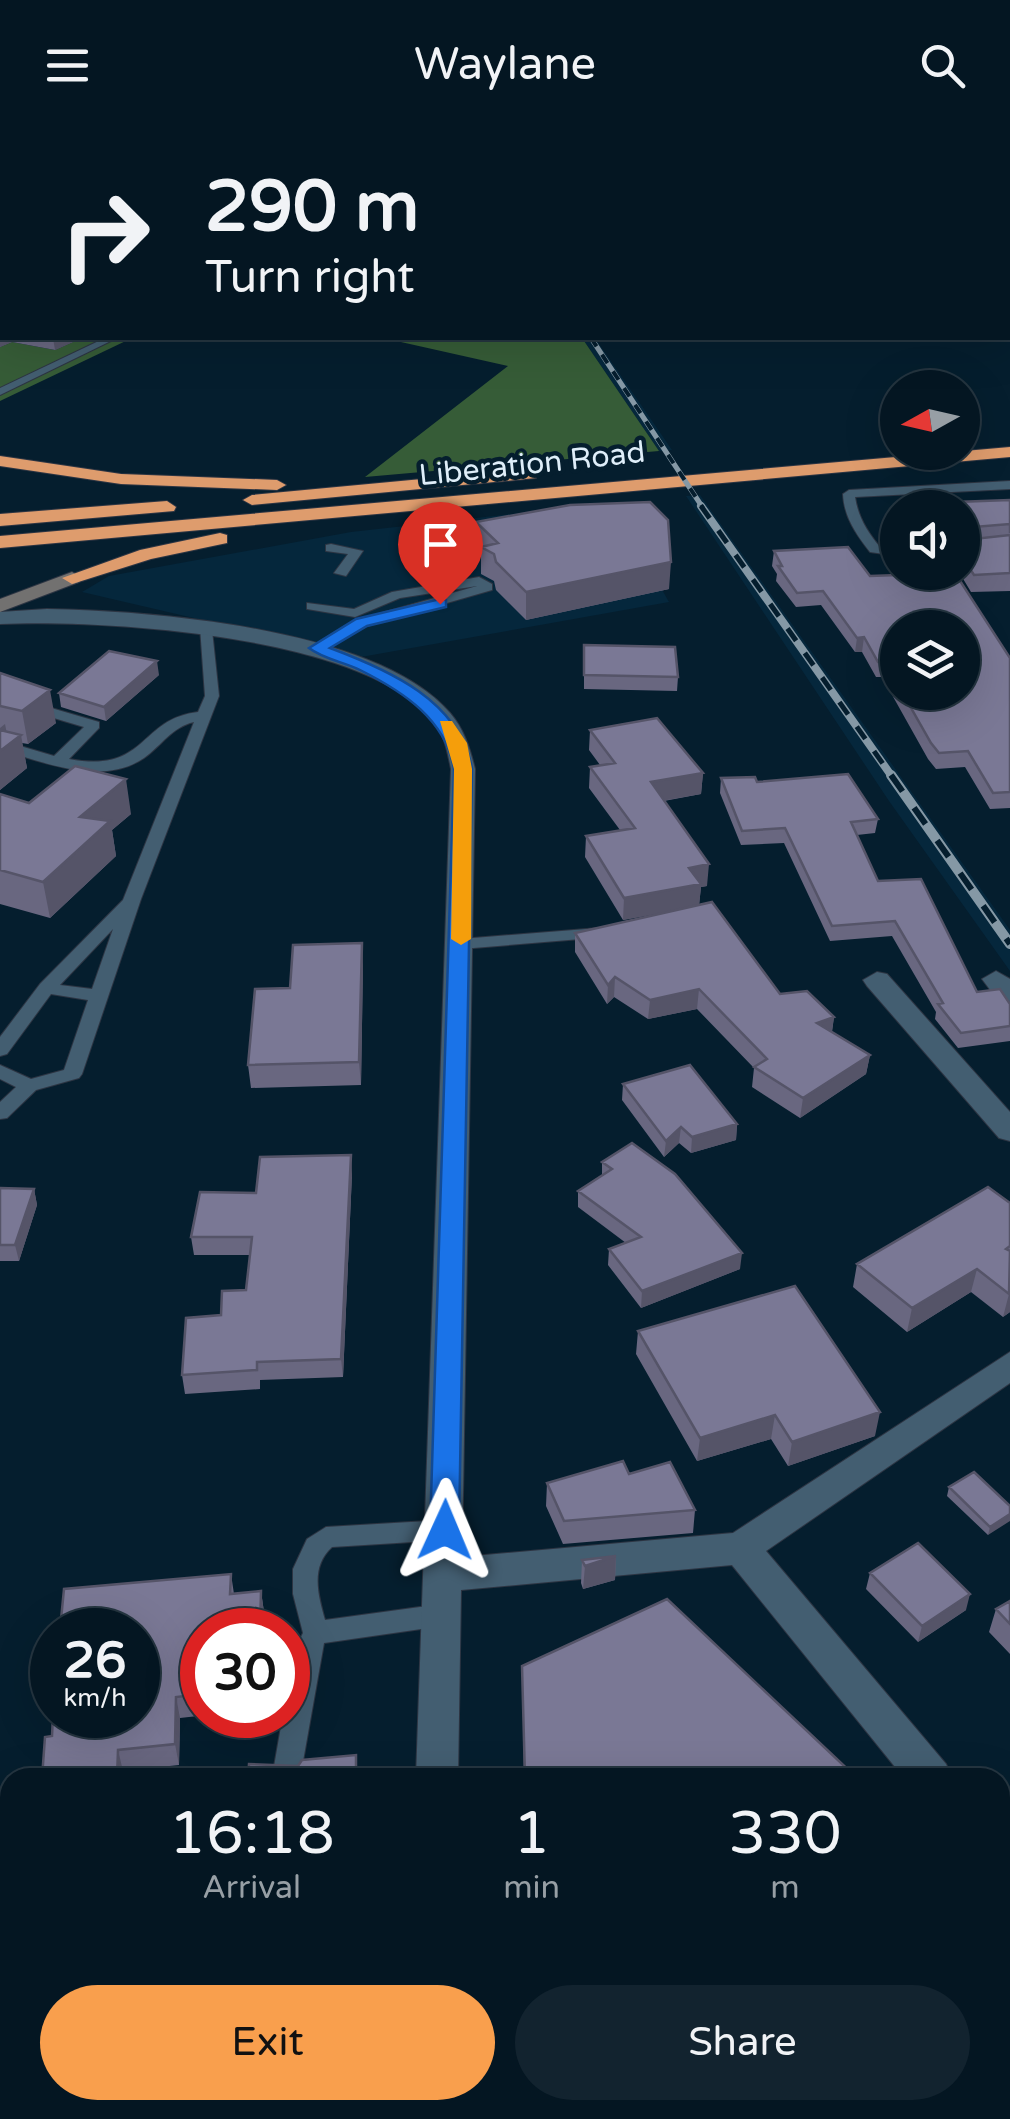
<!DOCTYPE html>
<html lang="en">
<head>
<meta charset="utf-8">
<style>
  :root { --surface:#041622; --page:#12232f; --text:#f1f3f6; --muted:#979fa5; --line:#253540; --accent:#f99f4d }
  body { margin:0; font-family:"Varela Round",sans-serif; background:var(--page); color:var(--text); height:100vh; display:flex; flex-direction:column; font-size:38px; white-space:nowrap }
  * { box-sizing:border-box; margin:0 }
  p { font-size:32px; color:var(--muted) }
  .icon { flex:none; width:55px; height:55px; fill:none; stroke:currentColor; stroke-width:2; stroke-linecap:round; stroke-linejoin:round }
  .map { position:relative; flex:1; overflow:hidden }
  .drawer { position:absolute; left:0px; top:1638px; width:1010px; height:352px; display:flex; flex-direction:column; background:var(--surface); border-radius:30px 30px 0 0; box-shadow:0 10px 40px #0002,0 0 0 2px var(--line) }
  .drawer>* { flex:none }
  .banner { position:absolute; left:0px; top:0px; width:1010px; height:210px; box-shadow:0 10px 40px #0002,0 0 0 2px var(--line); background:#041622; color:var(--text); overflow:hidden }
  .needle { width:65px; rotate:262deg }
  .tools { position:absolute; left:880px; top:240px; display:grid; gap:20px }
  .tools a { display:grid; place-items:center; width:100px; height:100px; border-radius:50%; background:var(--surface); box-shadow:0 10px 40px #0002,0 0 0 2px var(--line); font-size:50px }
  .speed { position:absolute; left:30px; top:1478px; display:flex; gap:20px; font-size:50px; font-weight:700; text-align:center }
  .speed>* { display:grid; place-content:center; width:130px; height:130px; border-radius:50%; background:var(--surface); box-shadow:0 10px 40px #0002,0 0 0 2px var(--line); line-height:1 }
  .speed small { font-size:25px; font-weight:400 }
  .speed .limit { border:15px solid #d22; background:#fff; color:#111 }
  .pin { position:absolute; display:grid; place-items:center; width:85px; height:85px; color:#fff; margin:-102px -42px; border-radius:50% 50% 50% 0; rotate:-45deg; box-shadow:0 0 10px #0007 }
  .pin .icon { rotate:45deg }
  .me { position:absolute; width:110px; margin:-55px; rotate:1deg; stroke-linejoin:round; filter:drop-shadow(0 0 8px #0008) }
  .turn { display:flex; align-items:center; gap:35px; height:210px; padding:0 40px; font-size:45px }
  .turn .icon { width:130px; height:130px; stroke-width:2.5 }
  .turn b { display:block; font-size:70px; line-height:85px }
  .eta { display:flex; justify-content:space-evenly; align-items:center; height:170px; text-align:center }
  .eta b { font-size:60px; font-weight:600; line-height:70px }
  .button { display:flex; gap:20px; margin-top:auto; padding:20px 40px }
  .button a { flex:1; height:115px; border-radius:60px; background:var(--accent); color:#111; font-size:40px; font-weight:600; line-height:115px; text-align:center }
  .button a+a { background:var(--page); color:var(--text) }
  header { display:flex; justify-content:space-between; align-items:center; height:130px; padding:0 40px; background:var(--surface); font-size:45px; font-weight:600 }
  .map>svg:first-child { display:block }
  .built { fill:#05273c }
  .forest { fill:#365c37 }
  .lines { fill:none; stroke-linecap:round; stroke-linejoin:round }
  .lane-casing { stroke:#2d3543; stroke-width:2 }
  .street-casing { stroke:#2d3543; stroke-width:2 }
  .secondary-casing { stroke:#2d3543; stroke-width:2 }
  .highway-casing { stroke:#2d3543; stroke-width:2 }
  .lane { fill:#435e71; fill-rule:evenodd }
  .street { fill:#435e71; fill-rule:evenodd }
  .secondary { fill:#727170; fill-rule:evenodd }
  .highway { fill:#de9c6d; fill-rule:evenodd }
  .rail-far2-casing { stroke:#8598a5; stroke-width:5 }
  .rail-far1-casing { stroke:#8598a5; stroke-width:8 }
  .rail-casing { stroke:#8598a5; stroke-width:10 }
  .rail-far2 { stroke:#051e2e; stroke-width:4; stroke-dasharray:10; stroke-linecap:butt }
  .rail-far1 { stroke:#051e2e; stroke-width:5; stroke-dasharray:15; stroke-linecap:butt }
  .rail { stroke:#051e2e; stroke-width:6; stroke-dasharray:20; stroke-linecap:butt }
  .wall { fill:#696780; fill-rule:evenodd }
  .shaded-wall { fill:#555468 }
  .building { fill:#7a7895; stroke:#555468; stroke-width:2.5 }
  .route { fill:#1a73e8; stroke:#114b97; stroke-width:2.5 }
  .slow { fill:#f59e0b }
  .labels { text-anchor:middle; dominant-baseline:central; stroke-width:9; stroke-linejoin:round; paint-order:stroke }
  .far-street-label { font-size:30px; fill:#dfeef9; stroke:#051e2e }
</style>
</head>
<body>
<header><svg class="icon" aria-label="menu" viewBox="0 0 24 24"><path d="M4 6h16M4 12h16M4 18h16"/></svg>Waylane<svg class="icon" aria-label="search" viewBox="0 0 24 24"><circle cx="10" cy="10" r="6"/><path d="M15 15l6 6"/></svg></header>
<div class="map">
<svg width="1010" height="1989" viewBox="0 0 1010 1989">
  <rect width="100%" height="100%" fill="#051e2e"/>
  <path class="built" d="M582 208H595L672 320 659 321Z
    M700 365 1010 800V841L889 671 686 366Z
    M583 376 644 428 669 472 361 527 82 462 109 446 351 402Z"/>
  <path class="forest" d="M82 208H132L0 271V217L12 212 55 220Z
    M383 208H582L659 321 365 347 508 236Z"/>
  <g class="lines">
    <defs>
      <path id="lane" d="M870 0H991L868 2Z
        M0 90 2 91V95L0 96Z
        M105 208H117L0 265V258Z
        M1010 351V359L855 367C858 387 867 401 879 416L898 418V426L870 422C856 404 844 387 843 364L849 360Z
        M331 414 363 421 346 446 334 443 348 424 326 421V415Z
        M479 447 492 454V460L367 496 322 521 310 518 357 490 477 456 400 468 355 487 307 479V473L354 479 392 462Z
        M200 497 212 500 219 566 141 769 82 944 79 948 36 960 7 988 0 989V972L16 957 0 949V935L31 949 64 940 88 870 51 864 7 924 0 926V907L40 854 123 770 194 592C172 597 162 615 144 628 101 657 45 632 0 620V610L54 626 84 597 0 572V563L99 592V598L69 629C148 644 138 589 198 582L205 566ZM113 799 92 859 60 855Z
        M599 798 608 803 605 807 461 819 452 814 461 809Z
        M445 1390 454 1393 458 1400 454 1407 445 1410 332 1417C310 1437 318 1465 325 1490L442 1474 451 1477 455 1485 451 1493 442 1496 324 1513 300 1648H272L283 1585H288V1562L296 1517 303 1503 293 1464V1439L307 1409 326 1397Z"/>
      <path id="street" d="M47 479C153 481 377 498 450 583 464 599 470 619 475 639L462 1427 733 1403 1010 1222V1253L766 1421 946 1634 952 1648H904L732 1435 461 1460 458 1648H416L451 639C448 624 445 608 437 596 376 505 100 489 0 494V482Z
        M996 841 1010 849V875L1000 873 982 849Z
        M877 842 887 844 1010 982V1011L999 1008 867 856 863 850Z
        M1000 1711 1010 1715V1765L1000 1761Z
        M410 1980H458L459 1989H411Z"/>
      <path id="secondary" d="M0 11H2V17H0Z
        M72 442 82 448 79 452 0 482V469Z"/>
      <path id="highway" d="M1010 317V327L0 418V406Z
        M0 326 121 344 277 350 286 355 277 360 121 354 0 336Z
        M530 339 536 340V348L252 375 243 370 252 365Z
        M167 371 176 377 174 381 0 396V384Z
        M220 403 227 405V413L151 429 72 454 62 448 140 420Z"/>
    </defs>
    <use href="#lane" class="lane-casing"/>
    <use href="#street" class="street-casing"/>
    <use href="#secondary" class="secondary-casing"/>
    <use href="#highway" class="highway-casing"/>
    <use href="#lane" class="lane"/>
    <use href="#street" class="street"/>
    <use href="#secondary" class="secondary"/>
    <use href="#highway" class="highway"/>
    <defs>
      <path id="rail-far2" d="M591 208 703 378"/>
      <path id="rail-far1" d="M701 376 893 648"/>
      <path id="rail" d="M891 645 1010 814"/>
    </defs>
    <use href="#rail-far2" class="rail-far2-casing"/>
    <use href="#rail-far1" class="rail-far1-casing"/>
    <use href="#rail" class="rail-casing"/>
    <use href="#rail-far2" class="rail-far2"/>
    <use href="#rail-far1" class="rail-far1"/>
    <use href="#rail" class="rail"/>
  </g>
  <path class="wall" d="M0 145 2 208H82L55 220 12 212 0 217Z
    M1010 370V461L971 462 959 442H962V378H927L928 373Z
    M476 392 669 459 526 490 496 460 494 451 481 444V423L476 418Z
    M774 421 870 446 1010 528V678L990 679 965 637 936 639 928 629 882 547H876L862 522H855L821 475 796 477 776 451 777 444 772 436ZM898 498 962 562H898Z
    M584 515 678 547 677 561 584 559Z
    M0 543 56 593 28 614 22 613 27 638 0 660Z
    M159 545 106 591 61 577 59 563Z
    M590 600 703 643 701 664 664 671 707 756 701 757 699 775 780 864 834 887 832 902 870 925 866 944 800 988 752 957 754 938 697 879 648 889 614 867 607 874 575 822V803L682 779 623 790 585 727 586 706 620 700 589 658 590 637 600 635 589 620Z
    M721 648 757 652 878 689 875 703 857 705 878 751 977 862 1010 874V911L958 918 935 889 936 882 892 806 830 811 784 713 741 715 720 663Z
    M0 664 29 673 131 684 112 700 116 726 50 788 0 774Z
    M363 835 361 955 251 958 248 935 290 858Z
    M623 954 737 994 736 1010 691 1023 679 1013 664 1027 622 970Z
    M602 1032 740 1139 641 1178 608 1135 609 1119 626 1113 578 1077V1061L602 1046Z
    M352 1044 343 1247 260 1250V1259L185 1264 182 1245 221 1185 246 1160 250 1125H194L191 1107 256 1063Z
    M0 1058 34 1059 37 1075 19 1131H0Z
    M1010 1073V1182L1003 1187 971 1162 907 1202 853 1157 857 1134Z
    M638 1201 875 1306 788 1336 771 1309 697 1331 636 1224Z
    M629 1344 695 1380 693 1403 563 1414 546 1376 547 1353Z
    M949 1357 1010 1376 988 1405 947 1366Z
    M616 1426 615 1450 583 1459 581 1453 582 1430Z
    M870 1443 966 1480 918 1512 866 1459Z
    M231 1444 234 1464 261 1461 264 1482V1500H202V1585H207L180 1588 179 1635 123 1641V1648H42L52 1606Z
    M1010 1471V1524L989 1502 996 1479Z
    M522 1536 857 1648H524Z
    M0 1804 10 1980H34H32L31 1989H0Z"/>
  <path class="shaded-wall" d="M2 194V208H11L12 212 0 217V195Z
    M53 208H82L55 220Z
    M671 432 669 459 526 490V462Z
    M864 507 862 522H855L857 508Z
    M157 531 159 545 106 591 104 577Z
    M50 560 56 593 28 614 22 581Z
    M5 594 9 614 21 605 27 638 0 660V598Z
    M703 643 701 664 650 673 651 652Z
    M126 649 131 684 112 700 116 726 50 788 43 752 80 687Z
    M709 734 707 756 701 757 699 776 623 790 624 768 689 738Z
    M362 813 363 835 361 955 359 932Z
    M615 847 614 867 607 874 608 855Z
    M699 859 697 879 648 889 650 870Z
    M834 887 831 907 817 893Z
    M870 925 866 944 800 988 803 968Z
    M737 994 736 1010 691 1023 692 1007Z
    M681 997 679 1013 664 1027 666 1011Z
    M351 1025 352 1044 343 1247 341 1229Z
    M34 1059 37 1075 19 1131 15 1115Z
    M742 1123 740 1139 641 1178 642 1161Z
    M977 1139 971 1162 907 1202 912 1178Z
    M1010 1163V1182L1003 1187 1009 1164Z
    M880 1282 875 1306 788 1336 792 1312Z
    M775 1285 771 1309 697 1331 700 1308Z
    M1010 1384V1391L988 1405 990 1397Z
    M616 1426 615 1450 583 1459 585 1436Z
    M261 1461 264 1482V1500H260Z
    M970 1464 966 1480 918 1512 922 1496Z
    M176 1567 180 1588 179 1635 175 1614Z
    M118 1620 123 1641V1648H117Z
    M23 1980H34H32L31 1989H27Z"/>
  <path class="building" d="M0 145H2V194L0 195Z
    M1010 370V403V394L962 398V378H931L928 373Z
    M650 372 668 390 671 432 526 462 496 432 494 424 481 417 498 413 476 392 570 375Z
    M962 402 965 410 1010 405V443L974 445 962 427Z
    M848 417 870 446 955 443 1010 528V662L993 663 968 621 939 623 931 613 902 562H962V498H898V555L884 532H878L864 507 857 508 823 461 797 463 778 436H782L774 421Z
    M584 515 675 517 678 547 584 545Z
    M109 521 157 531 104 577 59 563Z
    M0 543 50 560 22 581 0 576Z
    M657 588 703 643 651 652 709 734 689 738 701 754 624 768 586 706 635 698 590 637 615 633 590 600Z
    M0 600 21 605 0 621Z
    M75 636 126 649 80 687 110 691 43 752 0 740V664L29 673Z
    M848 644 878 689 851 692 878 751 921 749 977 862 1000 859 1010 874V896L961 903 938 874 943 873 895 791 832 796 785 698 742 701 721 648 755 647 757 652Z
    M712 772 780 864 807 861 834 887 817 893 870 925 803 968 754 937 767 929 699 859 650 870 615 847 608 855 575 803Z
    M362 813 359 932 248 935 255 859 290 858 293 815Z
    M690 935 737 994 692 1007 681 997 666 1011 623 954Z
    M632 1013 675 1044 742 1123 642 1161 609 1119 641 1107 578 1061 612 1039 602 1032Z
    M351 1025 341 1229 257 1232V1240L182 1245 186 1188 221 1185 222 1161 246 1160 252 1107H191L200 1062 256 1063 260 1027Z
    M988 1057 1010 1073V1116L1006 1119 1010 1121 1009 1164 977 1139 912 1178 857 1134Z
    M0 1058 34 1059 15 1115H0Z
    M795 1156 880 1282 792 1312 775 1285 700 1308 638 1201Z
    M623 1331 629 1344 670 1332 695 1380 564 1391 547 1353Z
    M974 1342 1010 1376V1384L990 1397 949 1357Z
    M918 1413 970 1464 922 1496 870 1443Z
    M616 1426 585 1436 582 1430Z
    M231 1444 230 1464 261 1461 260 1500H202V1564L176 1567 175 1614 118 1620 117 1648H42L45 1607 52 1606 53 1585H138V1500H60L64 1459Z
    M667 1469 857 1648H525L522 1536Z
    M1010 1471V1494L996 1479Z
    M356 1625V1648H248L249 1634 298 1636 302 1630Z
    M10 1802V1980H18L0 1982V1804Z"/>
  <path class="route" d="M440 469 446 470V477L367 496 330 518C389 540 460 571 472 639L459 1400 455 1408H435L430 1400 454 639C446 590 404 562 360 540 344 532 323 529 309 518L356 489Z"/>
  <path class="slow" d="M440 591H452L467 613 472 639 471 809 461 815 451 809 454 639Z"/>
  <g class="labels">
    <g class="far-street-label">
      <text transform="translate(532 334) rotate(-6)">Liberation Road</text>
    </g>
  </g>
</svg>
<div class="tools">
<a><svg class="needle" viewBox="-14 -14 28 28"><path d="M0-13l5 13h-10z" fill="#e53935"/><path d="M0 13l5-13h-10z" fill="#979fa5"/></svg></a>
<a><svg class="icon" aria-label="sound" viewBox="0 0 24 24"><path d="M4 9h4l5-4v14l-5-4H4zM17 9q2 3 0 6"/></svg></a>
<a><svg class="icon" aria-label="layers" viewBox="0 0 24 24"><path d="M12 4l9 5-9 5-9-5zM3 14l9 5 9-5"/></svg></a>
</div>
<div class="speed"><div>26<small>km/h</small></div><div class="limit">30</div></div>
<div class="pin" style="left:440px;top:474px;background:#d93025"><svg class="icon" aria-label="arrive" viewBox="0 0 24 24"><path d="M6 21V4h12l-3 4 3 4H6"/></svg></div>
<svg class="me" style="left:445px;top:1400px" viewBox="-20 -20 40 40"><path d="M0-17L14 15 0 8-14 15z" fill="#1a73e8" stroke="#fff" stroke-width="4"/></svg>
<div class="banner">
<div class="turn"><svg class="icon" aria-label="right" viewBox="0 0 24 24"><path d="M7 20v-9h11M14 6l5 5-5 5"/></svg><div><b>290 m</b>Turn right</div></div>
</div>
<section class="drawer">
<div class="eta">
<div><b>16:18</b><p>Arrival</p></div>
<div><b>1</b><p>min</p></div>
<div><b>330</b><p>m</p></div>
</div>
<div class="button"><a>Exit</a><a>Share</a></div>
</section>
</div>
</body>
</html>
